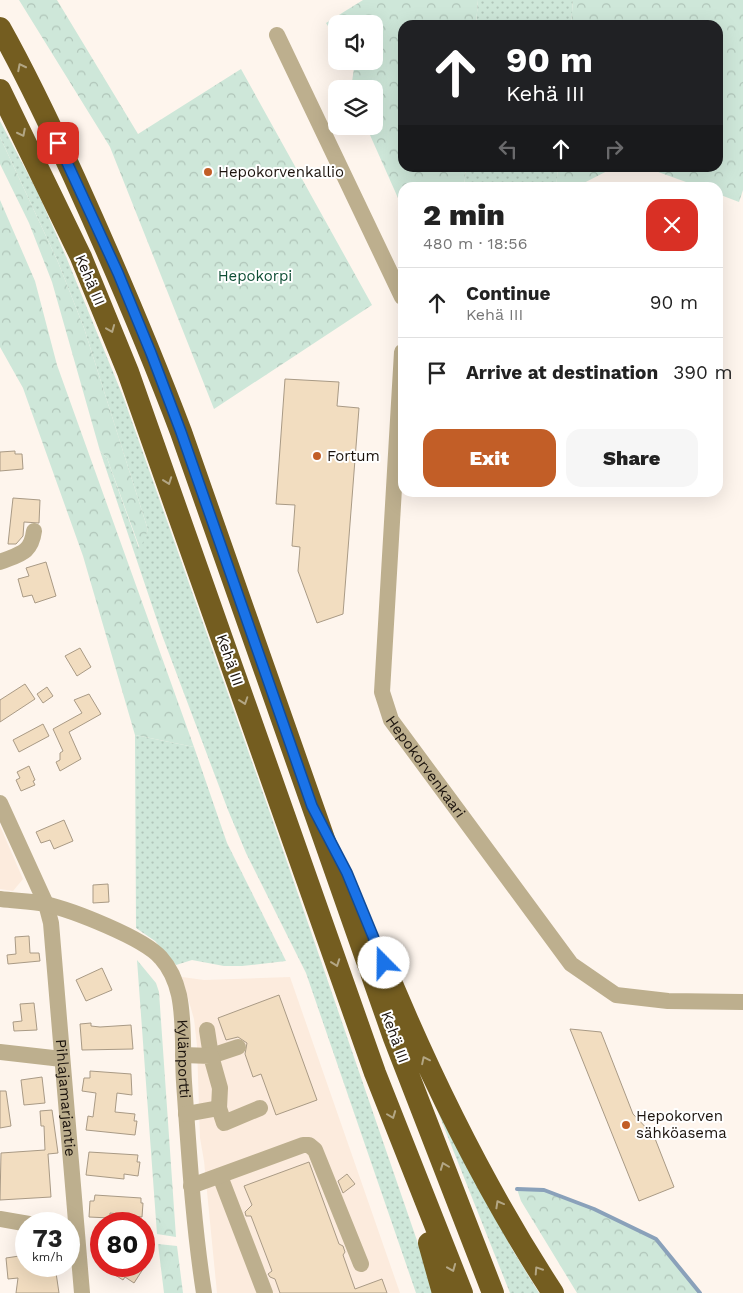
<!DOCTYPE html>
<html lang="en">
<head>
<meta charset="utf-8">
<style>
  :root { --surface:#fff; --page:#f6f6f6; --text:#222; --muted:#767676; --line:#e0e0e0; --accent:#c25e27 }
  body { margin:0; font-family:"Work Sans",sans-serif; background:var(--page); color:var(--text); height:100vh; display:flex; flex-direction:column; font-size:19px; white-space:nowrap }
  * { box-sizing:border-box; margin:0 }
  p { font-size:16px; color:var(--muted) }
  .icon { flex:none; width:28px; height:28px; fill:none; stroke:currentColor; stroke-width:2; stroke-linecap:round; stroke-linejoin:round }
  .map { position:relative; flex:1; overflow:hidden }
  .panel { position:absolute; left:398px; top:182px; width:325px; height:315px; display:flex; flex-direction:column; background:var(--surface); border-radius:15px; box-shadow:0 5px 20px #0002 }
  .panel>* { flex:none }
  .banner { position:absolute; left:398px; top:20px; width:325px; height:152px; border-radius:15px; box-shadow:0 5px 20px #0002; background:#202124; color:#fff; overflow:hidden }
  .tools { position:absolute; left:328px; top:15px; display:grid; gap:10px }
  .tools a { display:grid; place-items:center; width:55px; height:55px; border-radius:10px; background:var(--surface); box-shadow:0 5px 20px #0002; font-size:25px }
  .speed { position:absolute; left:15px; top:1212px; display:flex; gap:10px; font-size:25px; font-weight:700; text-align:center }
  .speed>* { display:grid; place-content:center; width:65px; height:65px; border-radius:50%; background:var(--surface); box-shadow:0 5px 20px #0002; line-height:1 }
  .speed small { font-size:12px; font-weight:400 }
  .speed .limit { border:8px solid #d22; background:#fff; color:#111 }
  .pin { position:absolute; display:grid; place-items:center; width:42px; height:42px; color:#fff; margin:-21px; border-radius:10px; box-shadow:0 2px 8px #0006 }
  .me { position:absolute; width:55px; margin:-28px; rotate:338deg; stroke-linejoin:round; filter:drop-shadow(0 0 4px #0008) }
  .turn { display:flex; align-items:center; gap:18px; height:105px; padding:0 25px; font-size:22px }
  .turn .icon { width:65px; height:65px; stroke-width:2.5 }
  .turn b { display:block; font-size:35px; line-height:42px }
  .lanes { display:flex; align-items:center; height:48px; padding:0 25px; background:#0003; justify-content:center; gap:25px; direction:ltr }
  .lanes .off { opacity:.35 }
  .round { display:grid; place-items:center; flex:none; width:52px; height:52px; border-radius:15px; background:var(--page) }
  .head { display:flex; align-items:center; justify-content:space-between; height:85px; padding:0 25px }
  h1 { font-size:30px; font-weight:800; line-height:38px }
  .primary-button { display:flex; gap:10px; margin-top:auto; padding:10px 25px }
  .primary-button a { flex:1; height:58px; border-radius:15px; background:var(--accent); color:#fff; font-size:20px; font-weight:800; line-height:58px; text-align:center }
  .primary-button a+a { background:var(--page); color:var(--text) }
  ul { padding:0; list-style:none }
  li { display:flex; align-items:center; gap:15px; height:70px; padding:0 25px; border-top:1px solid var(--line) }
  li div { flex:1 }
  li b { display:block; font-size:19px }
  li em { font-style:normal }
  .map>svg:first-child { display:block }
  .built { fill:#fcebdd }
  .grass { fill:url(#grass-dots) }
  .forest { fill:url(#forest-crowns) }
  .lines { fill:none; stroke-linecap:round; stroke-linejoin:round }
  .stream { stroke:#8aa1ba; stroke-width:4 }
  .building { fill:#f2ddc0; stroke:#a99a85 }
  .minor { stroke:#bdaf8e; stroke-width:16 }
  .highway { stroke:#745d20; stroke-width:22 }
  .oneway { stroke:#b3a684 }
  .route-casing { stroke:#114b97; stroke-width:12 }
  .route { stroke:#1a73e8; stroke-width:9 }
  .poi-dot { fill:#c25e27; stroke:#fff; stroke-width:2 }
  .labels { text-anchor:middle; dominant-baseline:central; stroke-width:4; stroke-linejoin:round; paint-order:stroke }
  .poi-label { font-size:15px; fill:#1c140e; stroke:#fff; text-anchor:start }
  .park-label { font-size:15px; fill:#0e4e35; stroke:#fff }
  .street-label { font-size:15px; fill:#1c140e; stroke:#fff }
</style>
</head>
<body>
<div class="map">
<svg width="743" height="1293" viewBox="0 0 743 1293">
  <defs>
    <pattern id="grass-dots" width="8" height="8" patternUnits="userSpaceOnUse" patternTransform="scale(1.25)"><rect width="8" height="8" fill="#cee7d9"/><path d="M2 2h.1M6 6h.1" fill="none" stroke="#b0c5b9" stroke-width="1.8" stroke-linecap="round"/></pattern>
    <pattern id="forest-crowns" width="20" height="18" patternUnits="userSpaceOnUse" patternTransform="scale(1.25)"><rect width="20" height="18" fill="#cee7d9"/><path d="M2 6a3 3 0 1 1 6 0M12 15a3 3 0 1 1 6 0" fill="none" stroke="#b0c5b9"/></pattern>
  </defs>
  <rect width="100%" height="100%" fill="#fef5ed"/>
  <path class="built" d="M0 826 23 879 13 891 0 889Z
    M182 977 204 980 290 977 400 1293H217L204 1161 200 1138 197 1046 194 1019Z"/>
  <path class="grass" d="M478 0H573L571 25H476Z
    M0 121 38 193 67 259 124 399 276 830 435 1293H416L306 973 246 853 228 810 162 635 100 451 107 458 139 548 148 530 84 328 58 262 0 137Z
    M466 168H558L556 187 464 188Z
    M135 735 194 747 227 843 286 961 242 966H224L192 960 176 965 155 941 136 928Z
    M428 1087 512 1249 539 1293H510Z"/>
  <path class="forest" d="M19 0H57L138 134 241 69 372 305 214 409 110 147Z
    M363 0H478L476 25H402V168H466L464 187 402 188V207L366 126H374V89H351L354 68 350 61H374V24H336V39L326 23Z
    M573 0H743V190L739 202 718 194V188L700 187 647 168H718V25H571Z
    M0 137 58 262 84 328 148 530 140 549 107 458 100 451 52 282 29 223 0 164Z
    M558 168H613L576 187H556Z
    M0 200 35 281 57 365 194 747 135 735 83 556 23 388 0 347Z
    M137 960 156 983 159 992 176 1237 157 1234Z
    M517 1189 544 1190 594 1209 656 1239 700 1293H577L521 1201Z
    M158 1244 177 1246 183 1293H164Z"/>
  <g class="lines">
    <path class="stream" d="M517 1189 544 1190 594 1209 656 1239 700 1293"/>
  </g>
  <path class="building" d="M285 379 339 382 337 406 359 408 343 614 317 623 298 571 300 547 292 546 295 505 276 504Z
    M15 451V454H22L23 469 0 471V452Z
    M13 498 40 500 39 523 24 522 23 536 16 544H8Z
    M46 562 56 596 35 603 32 595 23 597 18 579 29 576 26 568Z
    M80 648 91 667 77 676 65 656Z
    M25 684 35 699 0 722V700Z
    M47 687 53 696 43 703 37 694Z
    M89 694 101 714 69 732 81 759 60 771 56 762 60 760V753L63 751 53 729 82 713 74 700Z
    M43 724 49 736 19 752 13 740Z
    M29 766 35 780 33 781 35 785 21 791 16 780 20 778 17 772Z
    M64 820 73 841 54 849 50 840 41 843 36 832Z
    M108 884 109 902 93 903V885Z
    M29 936 30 953H39L40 961 8 964 7 955 16 954 15 937Z
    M102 968 112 990 86 1001 76 980Z
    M279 995 317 1100 276 1115 261 1074 253 1077 245 1054 247 1043 238 1037 226 1040 218 1018Z
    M34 1003 37 1030 14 1031 13 1022 22 1021 20 1004Z
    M91 1023V1026L100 1027 131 1025 133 1049 82 1050 80 1024Z
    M570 1029 601 1032 633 1114 654 1136 674 1187 639 1201Z
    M90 1071 131 1074 132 1095 117 1093 115 1112 135 1114 134 1121H137L135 1135 86 1130 88 1116 93 1117 96 1093 82 1091 84 1078H90Z
    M42 1077 45 1103 24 1105 21 1080Z
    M0 1091H6L11 1126 0 1128Z
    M52 1110 58 1153 48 1154 51 1197 0 1200 1 1153 45 1150 44 1126H41L40 1111Z
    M89 1152 138 1155 137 1162H140L138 1176 124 1174V1179L86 1175Z
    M309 1162 339 1244 343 1246 345 1252 343 1255 355 1289 382 1279 387 1293H280L275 1279 270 1277 268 1274 272 1271 251 1216H246L245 1212 252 1205 244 1186Z
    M347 1174 355 1184 343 1193 338 1181Z
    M95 1195 141 1198V1203H143L142 1217 110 1213V1218L89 1217 90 1201H94Z
    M26 1255V1266H55L59 1293H16L18 1278 8 1279 6 1258Z
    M101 1266H145L134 1283 125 1277 123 1280Z"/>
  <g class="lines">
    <g class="minor">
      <path d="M277 35 402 297"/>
      <path id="s1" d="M402 352 382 692 391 720 571 964 616 995 668 1001 743 1002"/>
      <path d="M0 562C19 554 31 554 34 531"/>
      <path id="s2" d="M0 803 46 904 51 923 82 1293"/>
      <path id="s3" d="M0 899C15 901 31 901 45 904 72 910 144 938 161 958 170 968 176 982 179 995 185 1024 182 1053 184 1082 189 1152 193 1223 204 1293"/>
      <path d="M207 1030 211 1056 238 1047"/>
      <path d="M0 1052 62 1059"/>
      <path d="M183 1055 211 1056 220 1088 219 1108"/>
      <path d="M186 1114 219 1108 224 1123 260 1108"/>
      <path d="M220 1176 265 1293"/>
      <path d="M191 1186 303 1145H309L315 1150 361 1264"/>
      <path d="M0 1219 29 1224"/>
    </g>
    <path class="highway" d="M0 28C27 76 51 127 74 177 112 261 148 345 181 432L394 1038 493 1293
      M0 90 81 257 128 372 375 1073 462 1293
      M380 955C428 1073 483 1186 553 1293
      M429 1243 443 1293"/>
  </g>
  <defs><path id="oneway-chevron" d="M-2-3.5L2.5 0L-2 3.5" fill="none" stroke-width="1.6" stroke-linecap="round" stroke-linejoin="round" transform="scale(1.25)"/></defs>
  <g class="oneway">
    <use href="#oneway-chevron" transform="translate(21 67) rotate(-117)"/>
    <use href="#oneway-chevron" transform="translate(22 133) rotate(63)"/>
    <use href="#oneway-chevron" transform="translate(111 329) rotate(68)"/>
    <use href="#oneway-chevron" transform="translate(168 481) rotate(70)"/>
    <use href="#oneway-chevron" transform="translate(244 701) rotate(71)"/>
    <use href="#oneway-chevron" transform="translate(336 963) rotate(70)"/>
    <use href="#oneway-chevron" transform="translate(425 1060) rotate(-116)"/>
    <use href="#oneway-chevron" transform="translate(392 1115) rotate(69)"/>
    <use href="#oneway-chevron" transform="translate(444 1166) rotate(-111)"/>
    <use href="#oneway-chevron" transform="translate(499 1204) rotate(-119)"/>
    <use href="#oneway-chevron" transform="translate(452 1268) rotate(68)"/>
    <use href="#oneway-chevron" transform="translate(538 1270) rotate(-123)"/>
  </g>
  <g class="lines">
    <defs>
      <path id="route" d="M58 143 118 273 151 353 181 432 312 806 347 873 384 963"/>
    </defs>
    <use href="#route" class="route-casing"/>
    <use href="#route" class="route"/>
  </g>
  <g class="poi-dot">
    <circle cx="208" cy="172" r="5"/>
    <circle cx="317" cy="456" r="5"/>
    <circle cx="626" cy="1125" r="5"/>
  </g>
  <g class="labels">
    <g class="poi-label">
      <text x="218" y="172">Hepokorvenkallio</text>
      <text x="327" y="456">Fortum</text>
      <text x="636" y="1116">Hepokorven<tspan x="636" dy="17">sähköasema</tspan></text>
    </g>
    <g class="park-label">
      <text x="255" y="276">Hepokorpi</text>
    </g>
    <g class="street-label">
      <text transform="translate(90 280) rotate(67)">Kehä III</text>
      <text transform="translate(230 660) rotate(71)">Kehä III</text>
      <text stroke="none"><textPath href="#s1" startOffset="428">Hepokorvenkaari</textPath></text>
      <text transform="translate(395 1037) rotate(70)">Kehä III</text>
      <text stroke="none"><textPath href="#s3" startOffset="280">Kylänportti</textPath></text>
      <text stroke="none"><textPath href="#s2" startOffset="306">Pihlajamarjantie</textPath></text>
    </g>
  </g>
</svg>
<div class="tools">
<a><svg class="icon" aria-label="sound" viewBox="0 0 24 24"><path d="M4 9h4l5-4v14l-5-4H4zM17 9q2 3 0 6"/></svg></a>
<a><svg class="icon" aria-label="layers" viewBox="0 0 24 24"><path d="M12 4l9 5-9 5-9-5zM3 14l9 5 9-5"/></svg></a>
</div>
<div class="speed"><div>73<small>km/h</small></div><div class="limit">80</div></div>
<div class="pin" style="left:58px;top:143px;background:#d93025"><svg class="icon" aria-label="arrive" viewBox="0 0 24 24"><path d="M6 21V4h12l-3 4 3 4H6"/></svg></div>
<svg class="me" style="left:384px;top:963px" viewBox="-20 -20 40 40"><circle r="19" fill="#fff"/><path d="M0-13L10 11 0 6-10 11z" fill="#1a73e8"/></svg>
<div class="banner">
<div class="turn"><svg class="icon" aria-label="ahead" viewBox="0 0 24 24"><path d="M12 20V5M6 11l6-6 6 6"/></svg><div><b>90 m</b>Kehä III</div></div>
<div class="lanes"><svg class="icon off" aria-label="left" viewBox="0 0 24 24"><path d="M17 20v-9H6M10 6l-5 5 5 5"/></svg><svg class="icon" aria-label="ahead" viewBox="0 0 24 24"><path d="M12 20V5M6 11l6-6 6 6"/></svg><svg class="icon off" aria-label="right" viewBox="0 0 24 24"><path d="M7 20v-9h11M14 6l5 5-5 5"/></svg></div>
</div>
<section class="panel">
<div class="head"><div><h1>2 min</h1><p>480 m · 18:56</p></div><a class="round" style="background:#d93025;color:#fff"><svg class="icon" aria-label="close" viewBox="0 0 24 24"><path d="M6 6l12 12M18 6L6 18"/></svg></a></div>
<ul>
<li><svg class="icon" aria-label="ahead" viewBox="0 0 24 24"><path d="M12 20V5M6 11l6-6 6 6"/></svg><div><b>Continue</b><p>Kehä III</p></div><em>90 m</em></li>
<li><svg class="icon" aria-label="arrive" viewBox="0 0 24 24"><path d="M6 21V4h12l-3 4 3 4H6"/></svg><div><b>Arrive at destination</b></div><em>390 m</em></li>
</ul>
<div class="primary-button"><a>Exit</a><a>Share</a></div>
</section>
</div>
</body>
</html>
